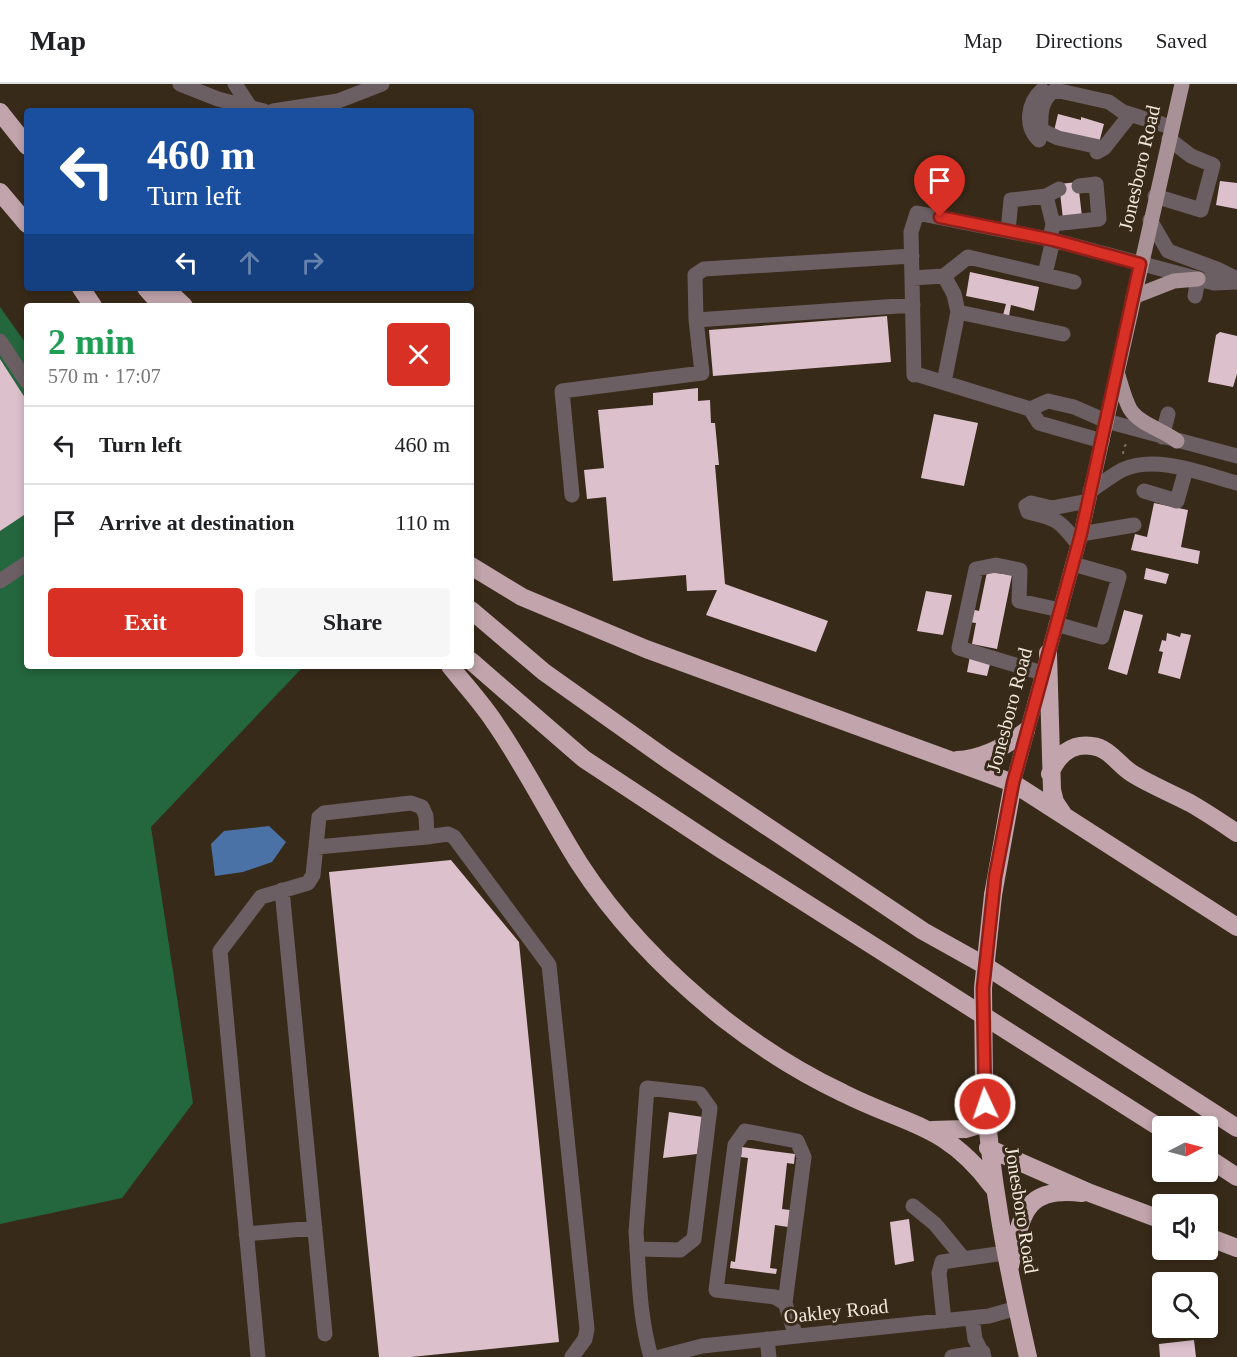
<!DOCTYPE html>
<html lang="en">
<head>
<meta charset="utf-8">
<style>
  :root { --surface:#fff; --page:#f6f6f6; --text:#202124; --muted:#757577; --line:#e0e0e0; --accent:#d93025 }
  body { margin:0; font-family:"Times New Roman",serif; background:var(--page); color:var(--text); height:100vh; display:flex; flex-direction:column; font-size:22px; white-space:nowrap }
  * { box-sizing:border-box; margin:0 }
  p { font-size:20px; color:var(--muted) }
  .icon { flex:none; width:33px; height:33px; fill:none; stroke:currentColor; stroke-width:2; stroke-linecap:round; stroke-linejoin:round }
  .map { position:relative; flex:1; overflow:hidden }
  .drawer { position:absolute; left:24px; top:219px; width:450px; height:366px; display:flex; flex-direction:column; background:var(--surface); border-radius:6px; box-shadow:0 3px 9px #0003 }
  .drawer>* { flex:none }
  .top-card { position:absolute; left:24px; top:24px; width:450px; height:183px; border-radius:6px; box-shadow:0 3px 9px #0003; background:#1a4fa0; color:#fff; overflow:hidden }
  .needle { width:39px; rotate:84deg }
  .fabs { position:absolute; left:1152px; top:1032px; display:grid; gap:12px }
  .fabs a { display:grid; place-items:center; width:66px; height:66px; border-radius:6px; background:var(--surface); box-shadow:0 3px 9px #0003; font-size:30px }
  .pin { position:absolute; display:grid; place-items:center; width:51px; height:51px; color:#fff; margin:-62px -26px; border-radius:50% 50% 50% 0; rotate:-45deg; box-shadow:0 0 6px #0007 }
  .pin .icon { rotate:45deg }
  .me { position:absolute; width:66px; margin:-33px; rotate:357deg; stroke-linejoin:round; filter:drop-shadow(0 0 4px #0008) }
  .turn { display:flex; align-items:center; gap:21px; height:126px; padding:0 24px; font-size:27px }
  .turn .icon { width:78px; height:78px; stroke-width:2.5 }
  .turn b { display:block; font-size:42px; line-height:51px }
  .lanes { display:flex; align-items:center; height:57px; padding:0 24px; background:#0003; justify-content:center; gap:30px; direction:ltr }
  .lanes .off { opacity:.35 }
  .round { display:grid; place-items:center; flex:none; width:63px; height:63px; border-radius:6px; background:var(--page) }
  .summary { display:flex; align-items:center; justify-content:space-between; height:102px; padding:0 24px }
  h1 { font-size:36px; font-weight:600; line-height:45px; color:#1e9e55 }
  .cta { display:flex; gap:12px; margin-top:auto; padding:12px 24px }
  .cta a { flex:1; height:69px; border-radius:6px; background:var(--accent); color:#fff; font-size:24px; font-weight:600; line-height:69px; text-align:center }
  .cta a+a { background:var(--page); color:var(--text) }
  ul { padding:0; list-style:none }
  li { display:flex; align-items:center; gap:18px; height:78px; padding:0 24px; border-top:2px solid var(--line) }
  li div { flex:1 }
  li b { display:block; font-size:22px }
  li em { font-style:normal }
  header { display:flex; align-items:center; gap:36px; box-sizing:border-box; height:84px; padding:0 30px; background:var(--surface); border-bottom:2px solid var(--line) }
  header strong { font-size:28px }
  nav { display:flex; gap:33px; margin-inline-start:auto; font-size:21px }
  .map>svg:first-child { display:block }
  .forest { fill:#24663d }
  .water { fill:#4b72a7 }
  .building { fill:#dcc0cc }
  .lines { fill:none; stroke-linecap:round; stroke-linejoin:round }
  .path { stroke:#7f7364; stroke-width:2; stroke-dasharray:3 4.5; stroke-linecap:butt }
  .minor { stroke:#6b5f63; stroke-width:15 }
  .major { stroke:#a99198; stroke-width:15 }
  .highway { stroke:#c1a4ac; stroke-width:18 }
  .highway-bridge { stroke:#c1a4ac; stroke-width:18 }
  .route-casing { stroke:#8d1f18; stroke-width:15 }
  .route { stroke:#d93025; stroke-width:10 }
  .labels { text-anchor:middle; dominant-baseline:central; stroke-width:6; stroke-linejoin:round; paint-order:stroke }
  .street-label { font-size:20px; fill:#f0e7dc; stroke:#382a19 }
</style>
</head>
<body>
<header>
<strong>Map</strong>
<nav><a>Map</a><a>Directions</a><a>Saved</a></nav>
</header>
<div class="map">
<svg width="1237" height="1273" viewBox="0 0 1237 1273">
  <rect width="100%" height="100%" fill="#382a19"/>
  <path class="forest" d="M0 223 27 261V582H304L151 743 193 1019 122 1114 0 1140Z"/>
  <path class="water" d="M269 742 286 758 272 778 243 788 215 792 211 760 224 747Z"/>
  <path class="building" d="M1058 30 1081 36V33L1104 40 1099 59 1054 47Z
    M1220 97 1237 99V125L1216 121Z
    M1078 98 1082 133 1063 135 1059 100Z
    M970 188 1039 203 1034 227 1011 221 1009 232 1003 231 1006 220 966 212Z
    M887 232 891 278 713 292 709 246Z
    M1220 248 1237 252V290L1233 303 1208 298 1216 251Z
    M0 275 27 317V429L0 447Z
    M698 304V317L710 316 711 339H715L719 381H715L725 500 828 537 816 568 706 531 717 506 687 507 686 491 613 497 606 413 587 415 584 386 604 384 598 326 653 321V309Z
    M934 330 978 339 964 402 921 394Z
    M1154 419 1188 426 1181 463 1200 467 1198 480 1131 466 1135 450 1147 453Z
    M1146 484 1169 490 1166 500 1144 495Z
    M987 488 1012 491 997 565 972 560 976 539 969 538 971 525 979 527Z
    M926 507 952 511 943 551 917 547Z
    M1124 526 1143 531 1127 591 1108 585Z
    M1167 549 1180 553 1181 549 1191 551 1180 595 1158 589 1163 568 1159 567 1162 556 1166 557Z
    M970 572 991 576 987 592 967 588Z
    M451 776 519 858 559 1258 411 1273H379L329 788Z
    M669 1028 703 1033 697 1070 663 1074Z
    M742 1063 795 1070 794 1080 787 1079 782 1125 790 1126 788 1143 775 1141 770 1184 777 1185 776 1190 730 1184 731 1177 735 1178 748 1074 741 1073Z
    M909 1135 914 1177 895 1181 890 1138Z
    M1194 1256 1196 1273H1160L1159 1260Z"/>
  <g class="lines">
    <path class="path" d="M1123 370 1124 363 1129 357"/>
    <path class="minor" d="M180 0 218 15 264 27
      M235 0 250 23
      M273 27 338 17 382 0
      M1039 56C1024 42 1028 19 1042 6
      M1104 64 1058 54 1041 46C1040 30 1041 15 1055 6L1109 18 1123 28 1171 43
      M1097 68 1104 64 1130 31
      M1046 112 1059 105
      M1155 112 1201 126 1213 81 1191 72 1169 55
      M1150 136 1168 167 1217 185 1237 195
      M1008 147 1011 116 1046 112 1053 140
      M1050 155 1053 140 1099 135 1096 100 1079 102
      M1045 190 1053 156
      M944 192 954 210 958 228
      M912 194 944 192 968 173 1074 198
      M1195 212 1198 195
      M696 236 695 191 704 185 912 172
      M0 257 27 298
      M914 291 911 148 917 129 1053 156 1214 199 1237 198
      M919 291 1030 325 1039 339 1102 357
      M944 298 958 228 1063 250
      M1030 325 1048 317 1074 323 1106 337 1237 372
      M1162 353 1168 330
      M1090 407C1101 400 1111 392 1122 386 1156 370 1203 390 1237 399
      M1144 407 1177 417 1186 385
      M572 411 562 307 702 289 696 236 913 221
      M1081 450 1134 441
      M1078 460C1059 436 1058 435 1028 428L1026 422 1031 419 1052 424 1088 417
      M0 497 27 479
      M1056 540 1102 553 1119 493 1073 480
      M1042 589 959 564 976 485 996 481 1020 486 1019 517 1060 526
      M317 763 427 753
      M282 806 325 1250
      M913 1122 935 1140 963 1174
      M246 1150 315 1144
      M637 1165 680 1166 694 1155 710 1024 700 1010 647 1004 636 1148C639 1190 639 1232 651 1273
      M785 1219 804 1073 797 1057 745 1047 735 1061 716 1206 775 1213 785 1219 796 1252
      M972 1234 975 1255 984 1273
      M944 1237 939 1189 942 1178 1004 1169
      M767 1255 769 1273
      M258 1273 220 867 261 813 308 799 313 791 319 733 324 729 411 719 422 723 426 732 427 753 448 750 454 753 549 881 587 1245 585 1255 572 1273
      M660 1273 702 1262 989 1232 1017 1224
      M952 1273 983 1268"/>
    <path class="major" d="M1133 213 1174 197 1198 195
      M1117 288C1121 300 1124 314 1130 325 1139 340 1163 346 1177 357
      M1013 699 1081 450 1182 0"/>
    <path class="highway" d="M0 28 27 62
      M0 108 27 140
      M81 204 93 222
      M146 204 162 222
      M165 204 184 222
      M471 482 522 513 646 565 1013 699 1237 843
      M471 526 544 588 668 676 923 847 984 881 1237 1044
      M1048 569 1052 706 1055 718 1063 730
      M471 577 584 675 719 764 1162 1045
      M450 582C465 601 482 619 495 639 526 684 550 733 579 779 617 838 669 891 724 935 760 963 801 989 843 1009 908 1042 945 1039 993 1103
      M957 676C983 675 1006 662 1026 647
      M1050 690C1057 672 1071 659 1092 662 1110 664 1118 681 1133 690 1151 701 1171 709 1190 719 1206 728 1222 739 1237 749
      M993 811 1013 699
      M984 1000C990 1094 1007 1181 1028 1273
      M932 1046 965 1045 986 1039
      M988 1064 1090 1109 1162 1136
      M1208 1074 1237 1093
      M1208 1153 1237 1164
      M1010 1182C1022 1133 1021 1102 1082 1109"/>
    <path class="highway-bridge" d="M984 1000 983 904 993 811"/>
  </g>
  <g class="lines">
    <defs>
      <path id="route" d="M940 133 1053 156 1140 180 1081 450 1013 699 995 793 983 904 985 1020"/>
    </defs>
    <use href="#route" class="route-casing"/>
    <use href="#route" class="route"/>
  </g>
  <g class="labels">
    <g class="street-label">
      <text transform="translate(1139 84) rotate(-77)">Jonesboro Road</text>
      <text transform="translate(1009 626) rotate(-75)">Jonesboro Road</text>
      <text transform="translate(1022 1126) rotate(81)">Jonesboro Road</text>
      <text transform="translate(836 1227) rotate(-6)">Oakley Road</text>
    </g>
  </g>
</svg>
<div class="fabs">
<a><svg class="needle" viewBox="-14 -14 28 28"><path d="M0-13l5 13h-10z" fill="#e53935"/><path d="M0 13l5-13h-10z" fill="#757577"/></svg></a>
<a><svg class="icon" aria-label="sound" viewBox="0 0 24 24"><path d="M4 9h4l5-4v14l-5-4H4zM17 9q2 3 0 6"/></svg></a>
<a><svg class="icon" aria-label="search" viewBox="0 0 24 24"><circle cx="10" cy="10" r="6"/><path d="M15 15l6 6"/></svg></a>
</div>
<div class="pin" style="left:940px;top:133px;background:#d93025"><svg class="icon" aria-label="arrive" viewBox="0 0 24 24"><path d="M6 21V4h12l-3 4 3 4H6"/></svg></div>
<svg class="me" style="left:985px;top:1020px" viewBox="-20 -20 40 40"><circle r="17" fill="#d93025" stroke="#fff" stroke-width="3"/><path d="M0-11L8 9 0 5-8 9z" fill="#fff"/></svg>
<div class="top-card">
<div class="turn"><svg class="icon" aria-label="left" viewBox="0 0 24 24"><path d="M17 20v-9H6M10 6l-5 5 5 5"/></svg><div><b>460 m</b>Turn left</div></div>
<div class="lanes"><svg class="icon" aria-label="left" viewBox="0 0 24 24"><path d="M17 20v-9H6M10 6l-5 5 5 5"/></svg><svg class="icon off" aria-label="ahead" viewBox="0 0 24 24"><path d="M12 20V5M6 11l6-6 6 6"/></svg><svg class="icon off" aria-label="right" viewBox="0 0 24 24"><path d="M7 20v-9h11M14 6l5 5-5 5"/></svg></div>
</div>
<section class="drawer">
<div class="summary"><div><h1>2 min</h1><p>570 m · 17:07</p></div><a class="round" style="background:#d93025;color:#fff"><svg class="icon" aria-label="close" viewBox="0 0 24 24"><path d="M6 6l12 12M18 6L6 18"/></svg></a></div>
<ul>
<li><svg class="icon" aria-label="left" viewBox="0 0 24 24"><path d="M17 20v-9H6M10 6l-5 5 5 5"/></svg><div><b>Turn left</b></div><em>460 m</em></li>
<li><svg class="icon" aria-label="arrive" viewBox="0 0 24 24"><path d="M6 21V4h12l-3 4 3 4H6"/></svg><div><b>Arrive at destination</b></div><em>110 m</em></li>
</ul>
<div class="cta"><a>Exit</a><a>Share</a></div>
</section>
</div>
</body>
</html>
